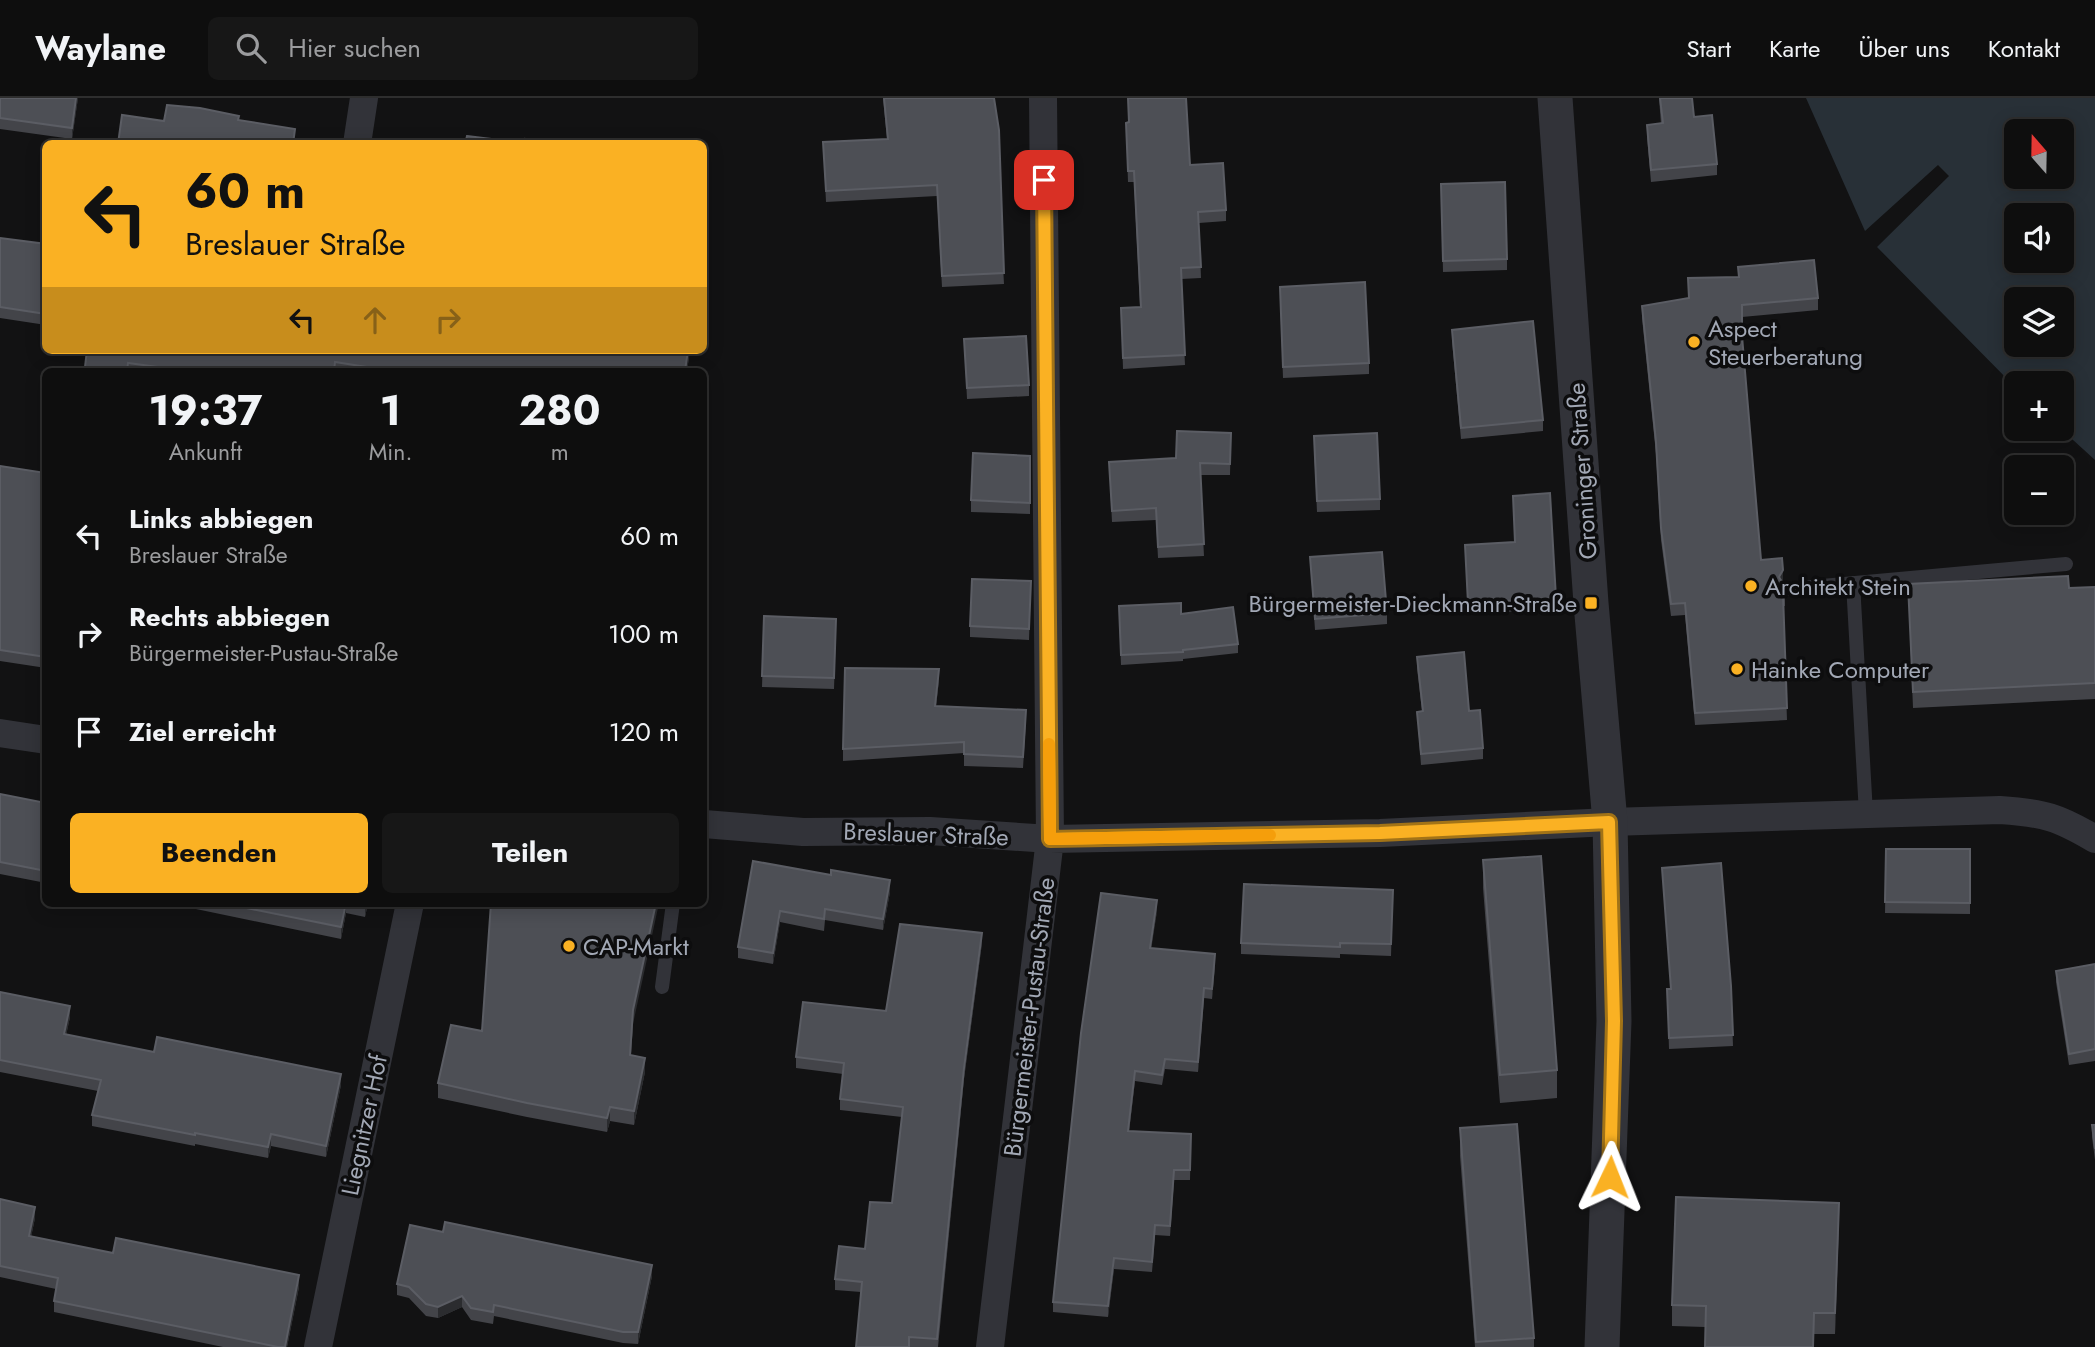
<!DOCTYPE html>
<html lang="de">
<head>
<meta charset="utf-8">
<style>
  :root { --surface:#0e0e0e; --page:#171717; --text:#f1f3f6; --muted:#9b9c9e; --line:#2e2e2e; --accent:#fab123 }
  body { margin:0; font-family:Jost,sans-serif; background:var(--page); color:var(--text); height:100vh; display:flex; flex-direction:column; font-size:26px; white-space:nowrap }
  * { box-sizing:border-box; margin:0 }
  p { font-size:23px; color:var(--muted) }
  .icon { flex:none; width:38px; height:38px; fill:none; stroke:currentColor; stroke-width:2; stroke-linecap:round; stroke-linejoin:round }
  .map { position:relative; flex:1; overflow:hidden }
  .sheet { position:absolute; left:42px; top:270px; width:665px; height:539px; display:flex; flex-direction:column; background:var(--surface); border-radius:10px; box-shadow:0 4px 18px #0003,0 0 0 2px var(--line) }
  .sheet>* { flex:none }
  .hud { position:absolute; left:42px; top:42px; width:665px; height:214px; border-radius:10px; box-shadow:0 4px 18px #0003,0 0 0 2px var(--line); background:#fab123; color:#111; overflow:hidden }
  .needle { width:46px; rotate:340deg }
  .controls { position:absolute; left:2004px; top:21px; display:grid; gap:14px }
  .controls a { display:grid; place-items:center; width:70px; height:70px; border-radius:10px; background:var(--surface); box-shadow:0 4px 18px #0003,0 0 0 2px var(--line); font-size:35px }
  .pin { position:absolute; display:grid; place-items:center; width:60px; height:60px; color:#fff; margin:-30px; border-radius:14px; box-shadow:0 4px 10px #0006 }
  .me { position:absolute; width:77px; margin:-38px; rotate:2deg; stroke-linejoin:round; filter:drop-shadow(0 0 5px #0008) }
  .turn { display:flex; align-items:center; gap:24px; height:147px; padding:0 28px; font-size:32px }
  .turn .icon { width:91px; height:91px; stroke-width:2.5 }
  .turn b { display:block; font-size:49px; line-height:60px }
  .lanes { display:flex; align-items:center; height:66px; padding:0 28px; background:#0003; justify-content:center; gap:35px; direction:ltr }
  .lanes .off { opacity:.35 }
  .eta { display:flex; justify-content:space-evenly; align-items:center; height:119px; text-align:center }
  .eta b { font-size:42px; font-weight:700; line-height:49px }
  .cta { display:flex; gap:14px; margin-top:auto; padding:14px 28px }
  .cta a { flex:1; height:80px; border-radius:10px; background:var(--accent); color:#111; font-size:28px; font-weight:700; line-height:80px; text-align:center }
  .cta a+a { background:var(--page); color:var(--text) }
  ul { padding:0; list-style:none }
  li { display:flex; align-items:center; gap:21px; height:98px; padding:0 28px }
  li div { flex:1 }
  li b { display:block; font-size:26px }
  li em { font-style:normal }
  header { display:flex; align-items:center; gap:42px; box-sizing:border-box; height:98px; padding:0 35px; background:var(--surface); border-bottom:2px solid var(--line) }
  header strong { font-size:33px }
  nav { display:flex; gap:38px; margin-inline-start:auto; font-size:24px }
  .search { width:490px; height:63px; background:var(--page); display:flex; align-items:center; gap:18px; box-sizing:border-box; padding:0 24px; border-radius:10px; color:var(--muted); font-size:26px }
  .map>svg:first-child { display:block }
  .water { fill:#283037; fill-rule:evenodd }
  .lines { fill:none; stroke-linecap:round; stroke-linejoin:round }
  .service { stroke:#323339; stroke-width:14 }
  .minor { stroke:#323339; stroke-width:28 }
  .tertiary { stroke:#323339; stroke-width:35 }
  .wall { fill:#434449 }
  .shaded-wall { fill:#2b2c2f }
  .building { fill:#4d4f55; stroke:#5b5d64; stroke-width:2 }
  .route-casing { stroke:#a27317; stroke-width:18 }
  .route { stroke:#fab123; stroke-width:12 }
  .slow { stroke:#f59e0b; stroke-width:12 }
  .poi-dot { fill:#fab123; stroke:#0d0d0e; stroke-width:2.5 }
  .labels { text-anchor:middle; dominant-baseline:central; stroke-width:7; stroke-linejoin:round; paint-order:stroke }
  .poi-label { font-size:24px; fill:#a2a8b5; stroke:#0d0d0e; text-anchor:start }
  .street-label { font-size:24px; fill:#a2a8b5; stroke:#0d0d0e }
</style>
</head>
<body>
<header>
<strong>Waylane</strong>
<div class="search"><svg class="icon" aria-label="search" viewBox="0 0 24 24"><circle cx="10" cy="10" r="6"/><path d="M15 15l6 6"/></svg>Hier suchen</div>
<nav><a>Start</a><a>Karte</a><a>Über uns</a><a>Kontakt</a></nav>
</header>
<div class="map">
<svg width="2095" height="1249" viewBox="0 0 2095 1249">
  <rect width="100%" height="100%" fill="#121213"/>
  <path class="water" d="M1806 0H2095V362L2061 331 2062 285H2016V290L1877 149 1949 78 1938 67 1865 133ZM2016 33H2062V79H2016ZM2016 117H2062V163H2016ZM2016 201H2062V247H2016Z"/>
  <g class="lines">
    <path class="service" d="M1853 485 1866 716
      M1789 491 2066 466
      M662 889 673 805"/>
    <path class="minor" d="M357 46 364 0
      M0 635 46 642
      M704 726 803 734 930 733 1050 741 1380 735 1610 724 2000 712C2044 715 2058 719 2095 741
      M318 1249 410 805
      M990 1249 1050 741 1043 0"/>
    <path class="tertiary" d="M1555 0 1591 505 1610 724 1614 923 1602 1249"/>
  </g>
  <path class="wall" d="M0 0H78L72 41 0 31Z
    M883 0H994L1004 186 942 189 937 98 826 104 823 44 887 41Z
    M1659 0H1692L1694 19 1717 66V77L1651 84 1647 39V27L1661 26Z
    M1126 25 1190 67 1226 112V123L1199 125 1201 180 1181 181 1185 267 1123 271 1121 210 1140 209 1134 84H1128Z
    M1441 86 1507 161V172L1443 174Z
    M0 140 46 146V227L0 220Z
    M1738 169 1818 200V212L1742 219V239L1761 462 1783 484 1785 496V508H1783L1787 622 1695 627 1685 517 1671 518 1661 442 1656 356 1642 220V208L1688 200 1738 179Z
    M1280 200 1369 265V276L1283 280Z
    M1452 232 1543 322V333L1461 341 1452 243Z
    M964 241 1029 287V298L967 301Z
    M87 252H690L687 273H85Z
    M1231 335 1230 377H1200L1204 458 1158 460 1156 422 1112 424 1109 364 1176 360Z
    M1314 350 1380 401V412L1317 414Z
    M1030 358V416L971 414V402Z
    M0 368 46 375V570L0 563Z
    M1465 447 1556 500V511L1468 516Z
    M1310 459 1387 515V526L1315 532Z
    M1031 483 1029 542 970 539V528Z
    M1908 486 2069 490 2095 489V601L1913 610Z
    M1181 516 1238 546V555L1183 561V563L1121 567 1119 518Z
    M764 518 836 532 834 591 762 589Z
    M1417 559 1469 613 1483 650V661L1421 667 1417 614 1422 613 1417 570Z
    M939 582 936 608 1026 623 1023 670 964 668V655L843 663V651Z
    M0 696 46 705V785L0 776Z
    M1886 751H1970V816L1885 815Z
    M1483 762 1557 972V1000L1500 1005 1483 790Z
    M753 763 890 794 883 832 825 822 824 833 780 824 773 866 738 860V849Z
    M1662 770 1731 888 1733 948 1669 951 1667 891H1671Z
    M1393 792 1391 858 1340 856V860L1241 856V845Z
    M172 805H368L365 819 346 815 341 841 172 806Z
    M1157 813 1151 850 1215 867 1212 901 1204 900 1198 974 1165 971 1162 987 1135 983 1129 1033 1191 1036 1190 1082H1174L1170 1138 1155 1137 1152 1174 1114 1171 1108 1219 1053 1214V1204Z
    M982 845 964 981 938 1249H856L861 1194 835 1192V1181L865 1151 892 1105 902 1019 840 1012V1001L843 976 796 970V959L886 913Z
    M2095 866V963L2069 967 2056 884V873Z
    M0 894 70 919 66 937 154 954 341 987 326 1059 271 1048 268 1060 195 1046V1048L92 1028V1017L98 993 0 974Z
    M633 926 631 957 645 974 634 1027 610 1023 607 1034 527 1019 438 1000V985L482 933Z
    M2092 1027H2095V1062L2092 1039Z
    M1460 1030 1534 1240V1249H1475L1460 1058Z
    M0 1101 35 1120 31 1139 113 1155 299 1189 287 1249H223L54 1214V1203L56 1191 0 1179Z
    M1839 1126 1835 1236H1814V1249H1705V1229L1672 1228V1207Z
    M652 1178 638 1246 623 1245 494 1218 493 1226 471 1222 462 1209 438 1220 426 1218 409 1200 397 1197V1186Z"/>
  <path class="shaded-wall" d="M76 0H78L72 41V30Z
    M688 252H690L687 273H685Z
    M1783 472V484L1779 491V479Z
    M939 571V582L935 619V608Z
    M890 782V794L883 832V821Z
    M1157 802V813L1150 860V850Z
    M346 805V815L341 841V829Z
    M365 805H368L365 819Z
    M656 805H659L633 926 630 971 633 912Z
    M780 813V824L773 866V855Z
    M982 835V845L964 981 937 1249 964 970Z
    M1215 856V867L1212 901V891Z
    M1204 890V900L1198 974V964Z
    M70 908V919L64 948V936Z
    M645 960V974L634 1027V1013Z
    M1135 973V983L1128 1044V1033Z
    M341 976V987L326 1059V1048Z
    M610 1009V1023L607 1034V1020Z
    M271 1036V1048L268 1060V1049Z
    M1174 1072V1082L1170 1138V1128Z
    M1839 1105V1126L1835 1236V1215Z
    M35 1109V1120L29 1149V1138Z
    M1114 1160V1171L1108 1219V1208Z
    M652 1167V1178L638 1246V1234Z
    M299 1177V1189L287 1249H285Z
    M462 1198V1209L438 1220V1209Z"/>
  <path class="building" d="M0 0H76L72 30 0 20Z
    M884 0H994L999 32 1004 175 942 178 937 87 826 93 823 44 888 41Z
    M1128 0H1186L1190 67 1223 65 1226 112 1198 114 1201 169 1181 170 1185 257 1123 260 1121 210 1141 209 1134 73H1128L1126 25 1129 24Z
    M1660 0H1692L1694 19 1712 17 1717 66 1651 72 1647 27 1663 25Z
    M167 7 200 10 239 18 238 22 295 31 293 46H118L122 17 164 23Z
    M467 38 524 45 525 41 555 46H465Z
    M1505 84 1507 161 1443 163 1441 86Z
    M0 140 46 146V216L0 209Z
    M1814 162 1818 200 1742 207V238L1761 462 1782 460 1783 472 1779 479 1784 487 1785 496H1783L1787 610 1695 615 1685 505 1671 506 1661 430 1656 344 1642 208 1689 200 1688 180 1739 179 1738 169Z
    M1365 184 1369 265 1283 269 1280 189Z
    M1533 223 1543 322 1461 330 1452 232Z
    M1026 238 1029 287 967 290 964 241Z
    M87 252H688L685 273H392L335 264 334 273H187L128 265 127 273H110L85 269Z
    M1177 333 1231 335 1230 366 1200 365 1204 446 1158 449 1156 410 1112 413 1109 364 1176 360Z
    M1377 335 1380 401 1317 403 1314 338Z
    M973 355 1030 358V405L971 402Z
    M0 368 46 375V559L0 552Z
    M1550 395 1556 500 1468 505 1465 447 1515 444 1513 398Z
    M1382 454 1387 515 1315 521 1310 459Z
    M2068 478 2069 490 2095 489V585L1913 594 1908 486Z
    M972 481 1031 483 1029 531 970 528Z
    M1181 505V516L1233 509 1238 546 1183 552V554L1121 557 1119 508Z
    M764 518 836 521 834 580 762 578Z
    M1464 554 1469 613 1480 612 1483 650 1421 656 1417 614 1423 613 1417 559Z
    M845 570 939 571 935 608 1026 612 1023 659 964 656V644L843 651Z
    M0 696 46 705V773L0 764Z
    M1886 751H1970V805L1885 804Z
    M1541 758 1557 972 1500 977 1483 762Z
    M753 763 831 777V772L890 782 883 821 825 811 824 821 780 813 773 855 738 849Z
    M1721 765 1731 888 1733 937 1669 940 1667 891H1671L1662 770Z
    M1244 786 1393 792 1391 846 1340 845V849L1241 845Z
    M1101 795 1157 802 1150 850 1215 856 1212 891 1204 890 1198 964 1165 961 1162 977 1135 973 1128 1033 1191 1036 1190 1072H1174L1170 1128 1155 1127 1152 1164 1114 1160 1108 1208 1053 1204 1081 935Z
    M222 805H346L341 829Z
    M353 805H365V808Z
    M491 805H656L633 912 630 957 645 960 634 1013 610 1009 607 1020 527 1005 438 985 451 927 482 933Z
    M900 826 982 835 964 970 937 1241 909 1239V1249H856L862 1184 835 1181 839 1148 865 1151 870 1104 892 1105 903 1009 840 1001 844 965 796 959 803 904 886 913Z
    M2095 866V951L2069 956 2056 873Z
    M0 894 70 908 64 936 154 954 157 939 341 976 326 1048 271 1036 268 1049 195 1035V1037L92 1017 101 982 0 962Z
    M1517 1026 1534 1240 1476 1244 1460 1030Z
    M2092 1027H2095V1051Z
    M1676 1099 1839 1105 1835 1215H1814L1813 1249H1705L1706 1208 1672 1207Z
    M0 1101 35 1109 29 1138 113 1155 116 1140 299 1177 285 1249H278L54 1203 58 1180 0 1168Z
    M445 1124 652 1167 638 1234H623L494 1207 493 1214 471 1210 462 1198 438 1209 426 1206 409 1189 397 1186 410 1127 443 1134Z"/>
  <g class="lines">
    <defs>
      <path id="route" d="M1044 82 1050 741 1380 735 1609 724 1614 923 1610 1079"/>
    </defs>
    <use href="#route" class="route-casing"/>
    <use href="#route" class="route"/>
    <path class="slow" d="M1049 646 1050 741 1270 737"/>
  </g>
  <g class="poi-dot">
    <circle cx="1694" cy="244" r="7"/>
    <circle cx="1751" cy="488" r="7"/>
    <rect x="1584" y="498" width="14" height="14" rx="3.5"/>
    <circle cx="1737" cy="571" r="7"/>
    <circle cx="569" cy="848" r="7"/>
  </g>
  <g class="labels">
    <g class="poi-label">
      <text x="1708" y="230">Aspect<tspan x="1708" dy="28">Steuerberatung</tspan></text>
      <text x="1765" y="488">Architekt Stein</text>
      <text x="1577" y="505" text-anchor="end">Bürgermeister-Dieckmann-Straße</text>
      <text x="1751" y="571">Hainke Computer</text>
      <text x="583" y="848">CAP-Markt</text>
    </g>
    <g class="street-label">
      <text transform="translate(1582 373) rotate(-94)">Groninger Straße</text>
      <text transform="translate(926 736) rotate(2)">Breslauer Straße</text>
      <text transform="translate(1029 919) rotate(-83)">Bürgermeister-Pustau-Straße</text>
      <text transform="translate(364 1027) rotate(-78)">Liegnitzer Hof</text>
    </g>
  </g>
</svg>
<div class="controls">
<a><svg class="needle" viewBox="-14 -14 28 28"><path d="M0-13l5 13h-10z" fill="#e53935"/><path d="M0 13l5-13h-10z" fill="#9b9c9e"/></svg></a>
<a><svg class="icon" aria-label="sound" viewBox="0 0 24 24"><path d="M4 9h4l5-4v14l-5-4H4zM17 9q2 3 0 6"/></svg></a>
<a><svg class="icon" aria-label="layers" viewBox="0 0 24 24"><path d="M12 4l9 5-9 5-9-5zM3 14l9 5 9-5"/></svg></a>
<a>+</a>
<a>−</a>
</div>
<div class="pin" style="left:1044px;top:82px;background:#d93025"><svg class="icon" aria-label="arrive" viewBox="0 0 24 24"><path d="M6 21V4h12l-3 4 3 4H6"/></svg></div>
<svg class="me" style="left:1610px;top:1079px" viewBox="-20 -20 40 40"><path d="M0-17L14 15 0 8-14 15z" fill="#fab123" stroke="#fff" stroke-width="4"/></svg>
<div class="hud">
<div class="turn"><svg class="icon" aria-label="left" viewBox="0 0 24 24"><path d="M17 20v-9H6M10 6l-5 5 5 5"/></svg><div><b>60 m</b>Breslauer Straße</div></div>
<div class="lanes"><svg class="icon" aria-label="left" viewBox="0 0 24 24"><path d="M17 20v-9H6M10 6l-5 5 5 5"/></svg><svg class="icon off" aria-label="ahead" viewBox="0 0 24 24"><path d="M12 20V5M6 11l6-6 6 6"/></svg><svg class="icon off" aria-label="right" viewBox="0 0 24 24"><path d="M7 20v-9h11M14 6l5 5-5 5"/></svg></div>
</div>
<section class="sheet">
<div class="eta">
<div><b>19:37</b><p>Ankunft</p></div>
<div><b>1</b><p>Min.</p></div>
<div><b>280</b><p>m</p></div>
</div>
<ul>
<li><svg class="icon" aria-label="left" viewBox="0 0 24 24"><path d="M17 20v-9H6M10 6l-5 5 5 5"/></svg><div><b>Links abbiegen</b><p>Breslauer Straße</p></div><em>60 m</em></li>
<li><svg class="icon" aria-label="right" viewBox="0 0 24 24"><path d="M7 20v-9h11M14 6l5 5-5 5"/></svg><div><b>Rechts abbiegen</b><p>Bürgermeister-Pustau-Straße</p></div><em>100 m</em></li>
<li><svg class="icon" aria-label="arrive" viewBox="0 0 24 24"><path d="M6 21V4h12l-3 4 3 4H6"/></svg><div><b>Ziel erreicht</b></div><em>120 m</em></li>
</ul>
<div class="cta"><a>Beenden</a><a>Teilen</a></div>
</section>
</div>
</body>
</html>
